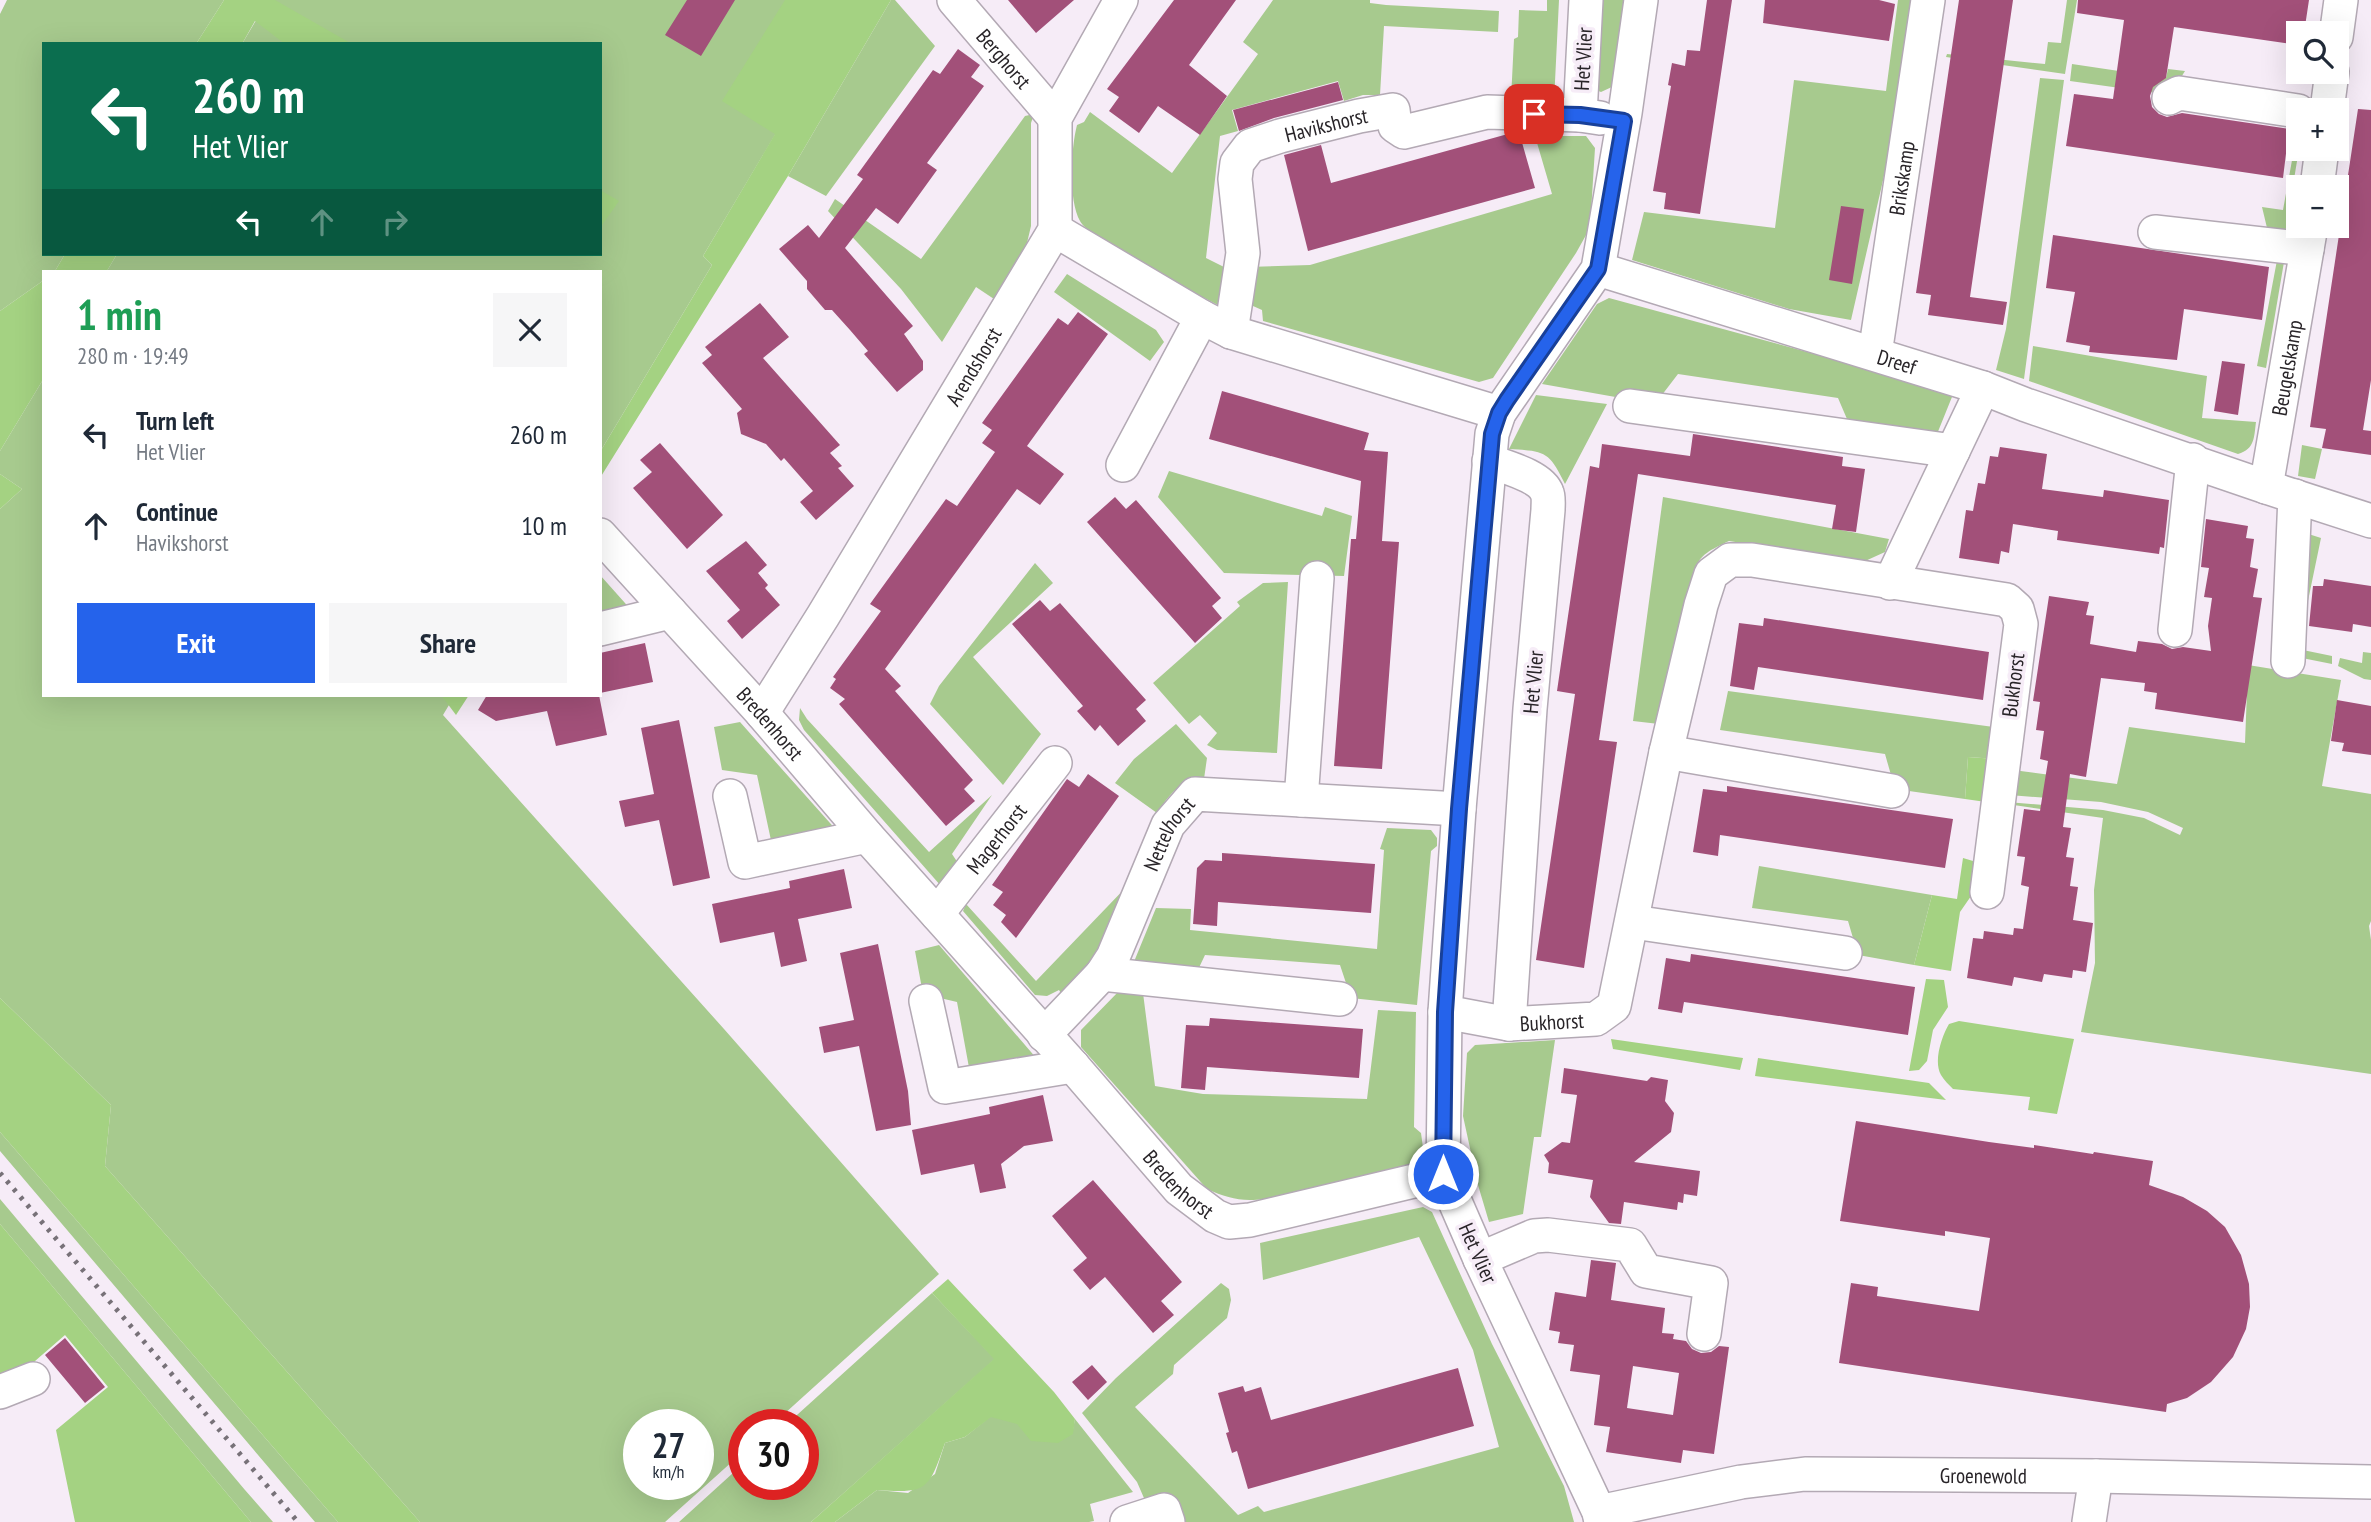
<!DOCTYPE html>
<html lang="en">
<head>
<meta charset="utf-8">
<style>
  :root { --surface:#fff; --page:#f6f6f7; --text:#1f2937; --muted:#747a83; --accent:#2563eb }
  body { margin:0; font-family:"PT Sans Narrow",sans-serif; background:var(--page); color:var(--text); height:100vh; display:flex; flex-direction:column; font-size:26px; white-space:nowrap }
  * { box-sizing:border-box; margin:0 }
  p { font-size:23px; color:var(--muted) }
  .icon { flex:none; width:38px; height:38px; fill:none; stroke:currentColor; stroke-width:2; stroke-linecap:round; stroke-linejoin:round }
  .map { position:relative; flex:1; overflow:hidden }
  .side { position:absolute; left:42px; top:270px; width:560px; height:427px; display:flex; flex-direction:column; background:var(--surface); border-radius:0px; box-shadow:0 7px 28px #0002 }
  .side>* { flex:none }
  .banner { position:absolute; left:42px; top:42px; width:560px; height:214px; border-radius:0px; box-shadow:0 7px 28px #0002; background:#0b6e4f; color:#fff; overflow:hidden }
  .controls { position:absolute; left:2286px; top:21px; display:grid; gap:14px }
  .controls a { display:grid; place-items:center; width:63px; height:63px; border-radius:0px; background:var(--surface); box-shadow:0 7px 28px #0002; font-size:35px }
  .speed { position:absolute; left:623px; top:1409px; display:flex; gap:14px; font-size:35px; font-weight:700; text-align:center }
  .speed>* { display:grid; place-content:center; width:91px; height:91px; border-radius:50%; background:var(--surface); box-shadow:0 7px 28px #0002; line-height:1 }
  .speed small { font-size:18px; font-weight:400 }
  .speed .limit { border:10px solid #d22; background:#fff; color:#111 }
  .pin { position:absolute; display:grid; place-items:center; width:60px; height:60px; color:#fff; margin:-30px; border-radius:14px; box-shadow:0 4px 10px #0006 }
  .me { position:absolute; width:77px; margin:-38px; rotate:0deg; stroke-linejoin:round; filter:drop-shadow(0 0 5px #0008) }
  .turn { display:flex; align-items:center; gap:24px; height:147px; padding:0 35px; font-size:32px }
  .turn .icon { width:91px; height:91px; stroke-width:2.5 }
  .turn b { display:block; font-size:49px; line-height:60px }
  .lanes { display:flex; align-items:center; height:66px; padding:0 35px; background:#0003; justify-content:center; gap:35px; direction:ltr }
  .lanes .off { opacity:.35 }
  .round { display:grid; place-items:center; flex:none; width:74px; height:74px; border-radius:0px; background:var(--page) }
  .overview { display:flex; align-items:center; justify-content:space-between; height:119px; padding:0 35px }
  h1 { font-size:42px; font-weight:600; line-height:52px; color:#1e9e55 }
  .action { display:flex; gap:14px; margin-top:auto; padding:14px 35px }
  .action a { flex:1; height:80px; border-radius:0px; background:var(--accent); color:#fff; font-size:28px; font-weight:600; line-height:80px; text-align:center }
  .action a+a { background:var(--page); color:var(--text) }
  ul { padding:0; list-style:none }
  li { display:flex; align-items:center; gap:21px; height:91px; padding:0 35px }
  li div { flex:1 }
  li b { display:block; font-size:26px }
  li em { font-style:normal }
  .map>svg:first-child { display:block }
  .green { fill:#a7ca8e; fill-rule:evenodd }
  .forest { fill:#a4d282 }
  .building { fill:#a25079; fill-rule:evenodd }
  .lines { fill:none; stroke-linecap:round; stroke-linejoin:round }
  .minor-casing { stroke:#b3a9b4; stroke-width:36 }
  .minor { stroke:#fff; stroke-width:33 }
  .rail { stroke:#777178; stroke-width:5; stroke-dasharray:3.5 7; stroke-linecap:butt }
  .route-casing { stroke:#184099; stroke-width:18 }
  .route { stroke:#2563eb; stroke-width:12 }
  .labels { text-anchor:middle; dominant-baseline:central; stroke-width:7; stroke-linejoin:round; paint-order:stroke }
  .street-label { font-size:21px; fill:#282428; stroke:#f6ecf7 }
</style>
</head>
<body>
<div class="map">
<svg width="2371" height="1522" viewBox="0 0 2371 1522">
  <rect width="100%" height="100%" fill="#f6ecf7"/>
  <path class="green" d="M7 0H224L196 44H44V254H65L55 271H44V280L0 311V14Z
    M268 0H855L703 256 712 265 600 452V271H107L117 254H600V44H242Z
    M891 0H895L935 46 826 196 788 176Z
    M1273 0H1370V3L1386 5 1499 11 1498 32 1384 26 1380 95H1363L1344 101 1338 81 1232 110 1238 131 1220 136 1206 258 1224 267 1218 305C1194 293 1090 240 1080 221 1068 200 1071 148 1077 125L1084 122 1090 112 1172 173 1258 54 1243 42Z
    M1547 0H1559L1554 102 1511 99 1514 39 1518 37 1519 10 1547 11Z
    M1598 0H1631L1614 86 1601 92 1596 90Z
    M1898 0H1920L1895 128 1851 320 1789 309 1632 260 1644 212 1775 228 1794 80 1886 91Z
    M2067 0H2077L2065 74 1946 57 1947 54 2045 64 2048 42 2061 43Z
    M2072 64 2166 78 2168 69 2185 71 2170 95 2070 81Z
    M2040 78 2064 80 2024 379 1996 370 2006 329Z
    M1034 114 1031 123V226L1027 243 994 299 976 287 942 342 901 289 828 211 835 199 921 259 1025 116Z
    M2298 127 2299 149 2285 234 2268 232 2262 207 2283 210Z
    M1535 136H1586L1595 148 1590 228 1576 253 1493 378 1479 382 1263 321 1262 310 1244 302 1247 267 1310 265 1552 194Z
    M2278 255 2285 256 2266 368 2257 366Z
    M1067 274 1156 330 1164 342 1150 361 1054 292Z
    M1609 298 1954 392 1937 434 1847 419 1838 398 1678 374 1655 404 1542 384 1597 304Z
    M2033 346 2207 376 2202 418 2256 422C2254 437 2255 449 2238 454L2029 381Z
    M44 378V695H455L443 715 724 1029 939 1274 773 1424H744V1451L665 1522H420L105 1166 111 1105 0 998V509L22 489 0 474V451ZM639 1424H698V1484H639Z
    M1536 395 1607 404 1565 484C1549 451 1545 451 1509 449Z
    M2302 445 2322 449 2315 479 2298 476Z
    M1169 471 1322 516 1325 507 1352 516 1344 576 1224 573 1158 497Z
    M1663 497 1889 539 1885 552 1863 562 1729 541C1711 550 1700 553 1693 573L1659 724 1633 721Z
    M2296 530 2321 538 2298 649 2332 656V664L2292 656Z
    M1035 563 1053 583 973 657 1041 734 1003 785 930 704 939 686Z
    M600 575 633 612 600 618Z
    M1288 582 1277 753 1217 750 1207 745 1217 733 1200 715 1189 724 1153 683 1240 606 1237 602 1263 583Z
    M2363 652 2371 653V680L2364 679 2338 666 2340 658 2362 663Z
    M2248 665 2341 680 2322 786 2371 794V921L2369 926 2371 940V1074L2081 1032 2095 963 2094 890 2103 818 2007 804V802L2103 810 2144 818 2180 835 2183 828 2148 812 2101 802 2009 795 2013 770 2117 784 2129 727 2245 743Z
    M1728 691 2001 728 1996 759 1968 757 1965 799 1895 789 1885 754 1720 730Z
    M800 708 807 719 929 852 992 795 952 854 964 872 948 894 804 730 799 720Z
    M740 722 838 832 772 845 757 775 722 770 714 727Z
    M1176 724 1207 758 1204 779C1176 785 1173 790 1157 813L1115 783 1134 759Z
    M1387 828 1431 830 1437 838V846L1431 851 1417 1005 1351 998 1340 965 1205 955 1196 974 1131 969 1156 908 1191 909 1190 930 1377 949 1384 850 1380 849Z
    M1759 866 1932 895 1914 965 1858 955 1848 921 1752 908Z
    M1131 882 1098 962 1064 998 1059 990 1047 996 1035 995 963 911 966 904 1036 981Z
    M939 945 1037 1059 970 1073 957 1002 923 994 915 951Z
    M1119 991 1143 993 1155 1086 1203 1094 1367 1099 1378 1010 1416 1012 1414 1127 1421 1133 1424 1155 1415 1165 1264 1199C1241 1202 1227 1198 1207 1189L1081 1047V1030Z
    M1555 1040 1541 1137H1534L1523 1214 1489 1222 1478 1185 1463 1116 1467 1053 1475 1045Z
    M0 1132 338 1522H315L0 1151Z
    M0 1199 245 1490 273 1522H251L0 1224Z
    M1423 1207 1432 1212 1492 1344 1564 1486 1574 1522H1179L1147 1505 1137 1482 1082 1413 1116 1378 1221 1283 1229 1289 1231 1300 1227 1318 1174 1365 1173 1374 1135 1407 1238 1515 1258 1506 1264 1512 1499 1447 1473 1350 1419 1237 1263 1280 1260 1243Z
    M932 1293 995 1359 811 1522H679L744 1463V1484H803V1424H787Z
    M991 1416 1072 1434 1075 1419 1133 1492 1090 1504 1094 1521 1089 1522H835L877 1490 908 1493 935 1474 945 1443 965 1437Z"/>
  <path class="forest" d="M224 0H275L352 44H285L255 21 242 44H196Z
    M785 0H891L788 176 600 478V452L712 265 703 256 775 134 722 101Z
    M600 190 619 201 600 228Z
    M65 254H117L107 271H55Z
    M44 280V378L0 451V311Z
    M0 474 22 489 0 509Z
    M441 695H469L456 715Z
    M1968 757 1996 759 1993 803 1965 799Z
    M1963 858 1983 864 1978 886 1960 912 1951 971 1914 965 1932 895 1957 899Z
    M1926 979 1944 980 1948 1007 1933 1030 1927 1061 1919 1070 1909 1071Z
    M0 998 111 1105 105 1166 420 1522H338L0 1132Z
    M1959 1021 2074 1039 2057 1114 2028 1110 2030 1097 1953 1089C1949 1085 1944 1080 1941 1075 1933 1061 1942 1036 1949 1024Z
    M1611 1039 1743 1058 1740 1070 1613 1049Z
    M1758 1058 1929 1083 1946 1100 1755 1076Z
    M0 1224 251 1522H75L56 1430 108 1387 65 1335 12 1381 0 1384Z
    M948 1279 1054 1392 1075 1419 1073 1434 1058 1443 1031 1441 1017 1424 991 1417 965 1437 945 1443C929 1489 928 1494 877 1490L835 1522H811L994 1359 932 1293Z"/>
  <path class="building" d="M687 0H735L701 56 665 35Z
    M1008 0H1074L1036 33Z
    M1174 0H1236L1189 65 1227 96 1200 135 1158 106 1139 133 1109 111 1119 97 1107 89Z
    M1707 0H1732L1700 214 1664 209 1666 193 1653 191 1671 86 1668 85 1672 63 1685 66 1687 50 1700 51Z
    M1765 0H1879L1895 4 1889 41 1763 23Z
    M1959 0H2013L1970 297 2007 302 2003 325 1928 315 1931 295 1916 293Z
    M2078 0H2309L2304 33H2298V45L2174 27 2166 78 2153 87 2150 96 2152 107 2159 114 2167 117 2182 113 2289 129 2283 178 2066 146 2074 94 2113 99 2124 20 2077 13Z
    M958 49 980 65 971 77 984 86 927 163 937 170 898 224 876 208 845 248 913 326 904 334 923 361V370L897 392 864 354 868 351 850 330 832 310H825L807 289V281L779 249 808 225 819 238 863 179 857 175 933 70 940 74Z
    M1338 82 1343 100 1274 118 1239 131 1233 110Z
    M2358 109 2371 110V380L2363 430 2371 431V455L2322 448 2326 429 2310 427Z
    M1515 132H1519L1535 188 1308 251 1284 155 1321 145 1331 183Z
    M1841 206 1864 209 1852 284 1829 280Z
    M2053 235 2269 267 2262 320 2184 309 2177 360 2089 352 2090 346 2066 342 2075 292 2046 288Z
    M760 303 789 337 763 358 840 445 830 453 842 466 838 468 854 486 816 520 800 502 813 491 784 458 781 461 766 444 741 434 737 413 742 409 702 363 712 355 705 347Z
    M1078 312 1108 334 1027 446 1064 474 1040 505 1017 489 885 669 901 686 895 691 973 780 964 789 975 801 946 826 839 704 845 699 830 688 836 679 833 677 881 611 870 604 946 499 957 506 995 452 982 443 992 430 982 423 1058 318 1068 325Z
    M2222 361 2245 364 2238 415 2214 411Z
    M1222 391 1369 433 1364 450 1388 452 1382 541 1399 542 1382 769 1334 766 1351 539H1356L1361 481 1209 439Z
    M1693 434 1843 457 1842 466 1865 469 1856 532 1832 529 1836 505 1638 474 1599 740 1617 742 1584 968 1536 960 1575 694 1557 691 1590 466 1599 468 1602 444 1690 456Z
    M660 443 723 515 687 549 633 488 652 472 640 460Z
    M2000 447 2047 454 2042 489 2103 497 2104 490 2169 500 2164 548 2160 547 2159 554 2057 540 2058 531 2013 524 2009 553 2001 551 1999 564 1959 558 1966 510 1973 511 1978 483 1985 484 1990 456 1998 457Z
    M1115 497 1126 509 1136 500 1221 598 1212 606 1222 618 1195 643 1087 522Z
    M2206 519 2248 526 2246 538 2254 539 2250 567 2258 569 2253 597 2262 598 2243 722 2155 709 2157 693 2144 691 2145 683 2101 678 2086 777 2070 774 2063 827 2071 828 2066 857 2074 858 2070 886 2078 887 2073 920 2093 923 2086 972 2073 970 2072 978 2044 974 2042 982 2014 977 2012 986 1967 978 1973 938 1983 939 1984 931 2013 935 2014 928 2023 929 2029 887 2021 885 2025 857 2017 856 2024 809 2040 811 2048 761 2040 759 2044 731 2036 730 2040 702 2033 701 2049 596 2089 602 2086 615 2094 616 2090 644 2136 652 2138 641 2162 644 2172 649 2183 647 2211 651 2208 626 2212 598 2204 597 2209 568 2201 567Z
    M746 541 767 565 758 573 768 585 765 588 780 605 742 639 727 621 740 610 706 571Z
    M2324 579 2371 586V627L2353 624 2352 632 2309 626 2313 586H2323Z
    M1040 600 1050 611 1060 603 1146 700 1136 709 1146 721 1118 746 1100 725 1095 731 1077 711 1083 706 1012 624Z
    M1764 618 1989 652 1983 700 1758 667 1754 690 1730 686 1739 623 1763 626Z
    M645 643 653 682 600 693V653Z
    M487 695H599L607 735 556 746 547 711 496 721 478 710Z
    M2337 700 2371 706V755L2342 751 2344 743 2331 741Z
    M679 720 710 878 673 886 659 820 625 827 619 801 654 794 641 728Z
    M1088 774 1119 796 1016 938 1001 922 1006 915 993 905 1003 892 992 885 1067 779 1079 787Z
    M1727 786 1953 819 1945 868 1720 835 1718 856 1693 852 1703 789 1727 792Z
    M1222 853 1375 864 1371 913 1218 902 1217 926 1193 924 1197 868 1205 860 1222 861Z
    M844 869 852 908 798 919 807 961 781 967 774 932 720 943 712 904 790 888 789 881Z
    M878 944 908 1091 911 1125 876 1131 859 1046 824 1053 819 1027 854 1020 840 953Z
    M1691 954 1915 987 1908 1035 1684 1002 1682 1013 1658 1009 1666 958 1690 962Z
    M1210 1018 1363 1029 1359 1078 1207 1067 1205 1090 1181 1088 1186 1025 1209 1026Z
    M1564 1068 1647 1081 1651 1077 1668 1080 1665 1101 1674 1113 1671 1132 1634 1162 1700 1171 1697 1196 1684 1194 1683 1203 1678 1202 1677 1210 1624 1202 1621 1224 1609 1223 1590 1197 1593 1180 1548 1173 1549 1163 1544 1155 1562 1142 1570 1143 1577 1095 1561 1093Z
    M1043 1095 1053 1141 1024 1146 1001 1164 1006 1188 980 1193 974 1164 921 1175 912 1130 990 1114 989 1107Z
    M1856 1121 1989 1142 2034 1148V1145L2093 1154 2094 1152 2153 1161 2149 1185 2183 1197 2207 1211 2225 1227 2241 1255 2249 1284 2250 1307 2246 1329 2233 1357 2211 1382 2187 1398 2167 1404 2166 1412 1839 1363 1851 1283 1878 1287 1877 1296 1979 1311 1990 1238 1945 1231V1236L1840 1221Z
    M1093 1180 1182 1282 1161 1301 1174 1315 1153 1333 1105 1277 1090 1290 1073 1270 1087 1258 1052 1216Z
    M1591 1260 1616 1263 1611 1300 1665 1308 1662 1333 1674 1334 1673 1339 1686 1341 1692 1349 1701 1353 1711 1352 1719 1346 1729 1347 1714 1454 1683 1450 1681 1463 1606 1452 1610 1427 1594 1425 1600 1375 1570 1371 1574 1345 1558 1343 1560 1332 1549 1330 1555 1292 1586 1297ZM1633 1366 1679 1373 1673 1415 1627 1408Z
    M65 1338 105 1387 85 1403 45 1355Z
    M1092 1365 1107 1382 1088 1400 1072 1382Z
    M1458 1368 1474 1426 1248 1489 1237 1451 1232 1453 1226 1433 1229 1432 1218 1393 1243 1386 1245 1392 1261 1387 1271 1420Z"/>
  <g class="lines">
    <defs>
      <g id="minor">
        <path id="s1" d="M954 0 1055 118"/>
        <path d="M1586 0 1580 115 1600 118"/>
        <path d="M2336 37 2341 0"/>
        <path d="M2169 98 2179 93 2298 111"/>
        <path d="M2327 110 2332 72"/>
        <path d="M2317 187 2322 149"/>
        <path d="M1055 230 1202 317 1231 332 1499 413"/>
        <path d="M2155 232 2307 249"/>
        <path id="s2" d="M1598 269 1983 388 2026 405 2266 487 2371 521"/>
        <path id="s3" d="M1231 332 1243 253 1235 179 1237 163 1250 146 1280 136 1359 116 1393 110 1395 126 1404 132 1487 112 1580 115"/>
        <path id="s4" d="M1875 354 1928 0"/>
        <path d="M1630 406 1953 451"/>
        <path d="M1489 461C1505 467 1541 476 1547 493 1549 497 1548 505 1548 510L1530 709 1509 1024"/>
        <path d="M1123 465 1202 317"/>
        <path id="s5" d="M2266 487 2311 226"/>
        <path id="s6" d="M600 535 762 713 867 836 1073 1066 1179 1189 1215 1216 1229 1222 1250 1220 1443 1174"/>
        <path d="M1890 583 1983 388"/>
        <path d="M600 629 670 612"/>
        <path d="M2175 630 2193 460"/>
        <path d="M2288 661 2295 496"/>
        <path id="s7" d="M762 713 823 616 1055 230V118L1121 0"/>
        <path d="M1666 752 1892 791"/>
        <path d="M730 796 745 862 867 836"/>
        <path d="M1301 800 1317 578"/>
        <path id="s8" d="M937 914 1055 763"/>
        <path d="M1633 922 1845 953"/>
        <path d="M1102 974 1340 999"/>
        <path d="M926 1001 945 1087 1073 1066"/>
        <path id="s9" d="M1445 1012 1509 1024 1596 1019 1614 1006 1666 752 1701 605 1711 574 1730 560H1752L2007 600 2017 609 2021 624 1987 892"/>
        <path id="s10" d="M1044 1035 1102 974 1113 957 1168 825 1195 794 1459 809"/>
        <path d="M1480 1259 1534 1236 1548 1235 1630 1245 1646 1271 1711 1283 1704 1334"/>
        <path d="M0 1392 33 1379"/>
        <path id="s11" d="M1599 1512 1741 1482 1805 1474 2096 1476 2371 1482"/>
        <path d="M1127 1522 1164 1510 1168 1522"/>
        <path d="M1601 1522 1599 1512 1480 1259 1443 1174 1445 1012 1459 809 1492 434 1499 413 1598 269 1625 113 1641 0"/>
        <path d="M2089 1522 2096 1476"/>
      </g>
    </defs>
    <use href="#minor" class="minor-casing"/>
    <use href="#minor" class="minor"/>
    <path class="rail" d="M0 1173 298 1522"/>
  </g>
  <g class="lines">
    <defs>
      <path id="route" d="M1443 1174 1445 1012 1459 809 1492 434 1499 413 1507 400 1598 269 1624 121 1580 115 1534 114"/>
    </defs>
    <use href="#route" class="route-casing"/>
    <use href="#route" class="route"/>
  </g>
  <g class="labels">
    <g class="street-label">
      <text stroke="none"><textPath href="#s1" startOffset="77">Berghorst</textPath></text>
      <text transform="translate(1583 59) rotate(-87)">Het Vlier</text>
      <text stroke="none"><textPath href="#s3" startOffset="271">Havikshorst</textPath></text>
      <text stroke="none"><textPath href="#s4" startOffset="178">Brikskamp</textPath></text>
      <text stroke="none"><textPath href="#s2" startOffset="313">Dreef</textPath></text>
      <text stroke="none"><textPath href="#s7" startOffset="406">Arendshorst</textPath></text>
      <text stroke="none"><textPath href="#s5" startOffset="121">Beugelskamp</textPath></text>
      <text transform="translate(1533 682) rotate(-85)">Het Vlier</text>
      <text transform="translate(2013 685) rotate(-83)">Bukhorst</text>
      <text stroke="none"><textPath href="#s6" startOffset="254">Bredenhorst</textPath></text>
      <text stroke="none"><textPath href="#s10" startOffset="240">Nettelhorst</textPath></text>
      <text stroke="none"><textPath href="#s8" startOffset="96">Magerhorst</textPath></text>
      <text stroke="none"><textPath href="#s9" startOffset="108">Bukhorst</textPath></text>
      <text stroke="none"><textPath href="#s6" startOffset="870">Bredenhorst</textPath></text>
      <text transform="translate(1478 1253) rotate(66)">Het Vlier</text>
      <text stroke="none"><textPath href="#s11" startOffset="388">Groenewold</textPath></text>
    </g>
  </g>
</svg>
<div class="controls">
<a><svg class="icon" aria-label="search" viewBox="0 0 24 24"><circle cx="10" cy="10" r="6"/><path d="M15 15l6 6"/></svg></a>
<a>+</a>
<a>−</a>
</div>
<div class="speed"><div>27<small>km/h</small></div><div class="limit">30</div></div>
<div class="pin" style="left:1534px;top:114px;background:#d93025"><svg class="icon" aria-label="arrive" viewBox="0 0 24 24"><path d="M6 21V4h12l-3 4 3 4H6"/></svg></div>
<svg class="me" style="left:1443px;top:1174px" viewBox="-20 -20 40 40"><circle r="17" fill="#2563eb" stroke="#fff" stroke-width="3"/><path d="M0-11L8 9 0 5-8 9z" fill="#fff"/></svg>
<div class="banner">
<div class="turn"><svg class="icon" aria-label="left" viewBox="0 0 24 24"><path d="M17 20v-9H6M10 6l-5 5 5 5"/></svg><div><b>260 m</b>Het Vlier</div></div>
<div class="lanes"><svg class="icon" aria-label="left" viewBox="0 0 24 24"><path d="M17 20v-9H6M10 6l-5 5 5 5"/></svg><svg class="icon off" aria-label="ahead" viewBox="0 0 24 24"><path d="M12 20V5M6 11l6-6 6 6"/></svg><svg class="icon off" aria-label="right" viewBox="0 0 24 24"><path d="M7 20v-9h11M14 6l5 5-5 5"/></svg></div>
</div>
<section class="side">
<div class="overview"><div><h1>1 min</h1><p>280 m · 19:49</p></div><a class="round"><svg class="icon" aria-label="close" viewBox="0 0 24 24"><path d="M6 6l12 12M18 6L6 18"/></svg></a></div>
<ul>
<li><svg class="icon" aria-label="left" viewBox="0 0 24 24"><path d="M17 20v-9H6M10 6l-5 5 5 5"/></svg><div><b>Turn left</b><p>Het Vlier</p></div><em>260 m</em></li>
<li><svg class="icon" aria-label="ahead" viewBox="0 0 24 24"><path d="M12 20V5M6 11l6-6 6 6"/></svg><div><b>Continue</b><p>Havikshorst</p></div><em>10 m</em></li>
</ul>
<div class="action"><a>Exit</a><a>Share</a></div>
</section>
</div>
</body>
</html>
